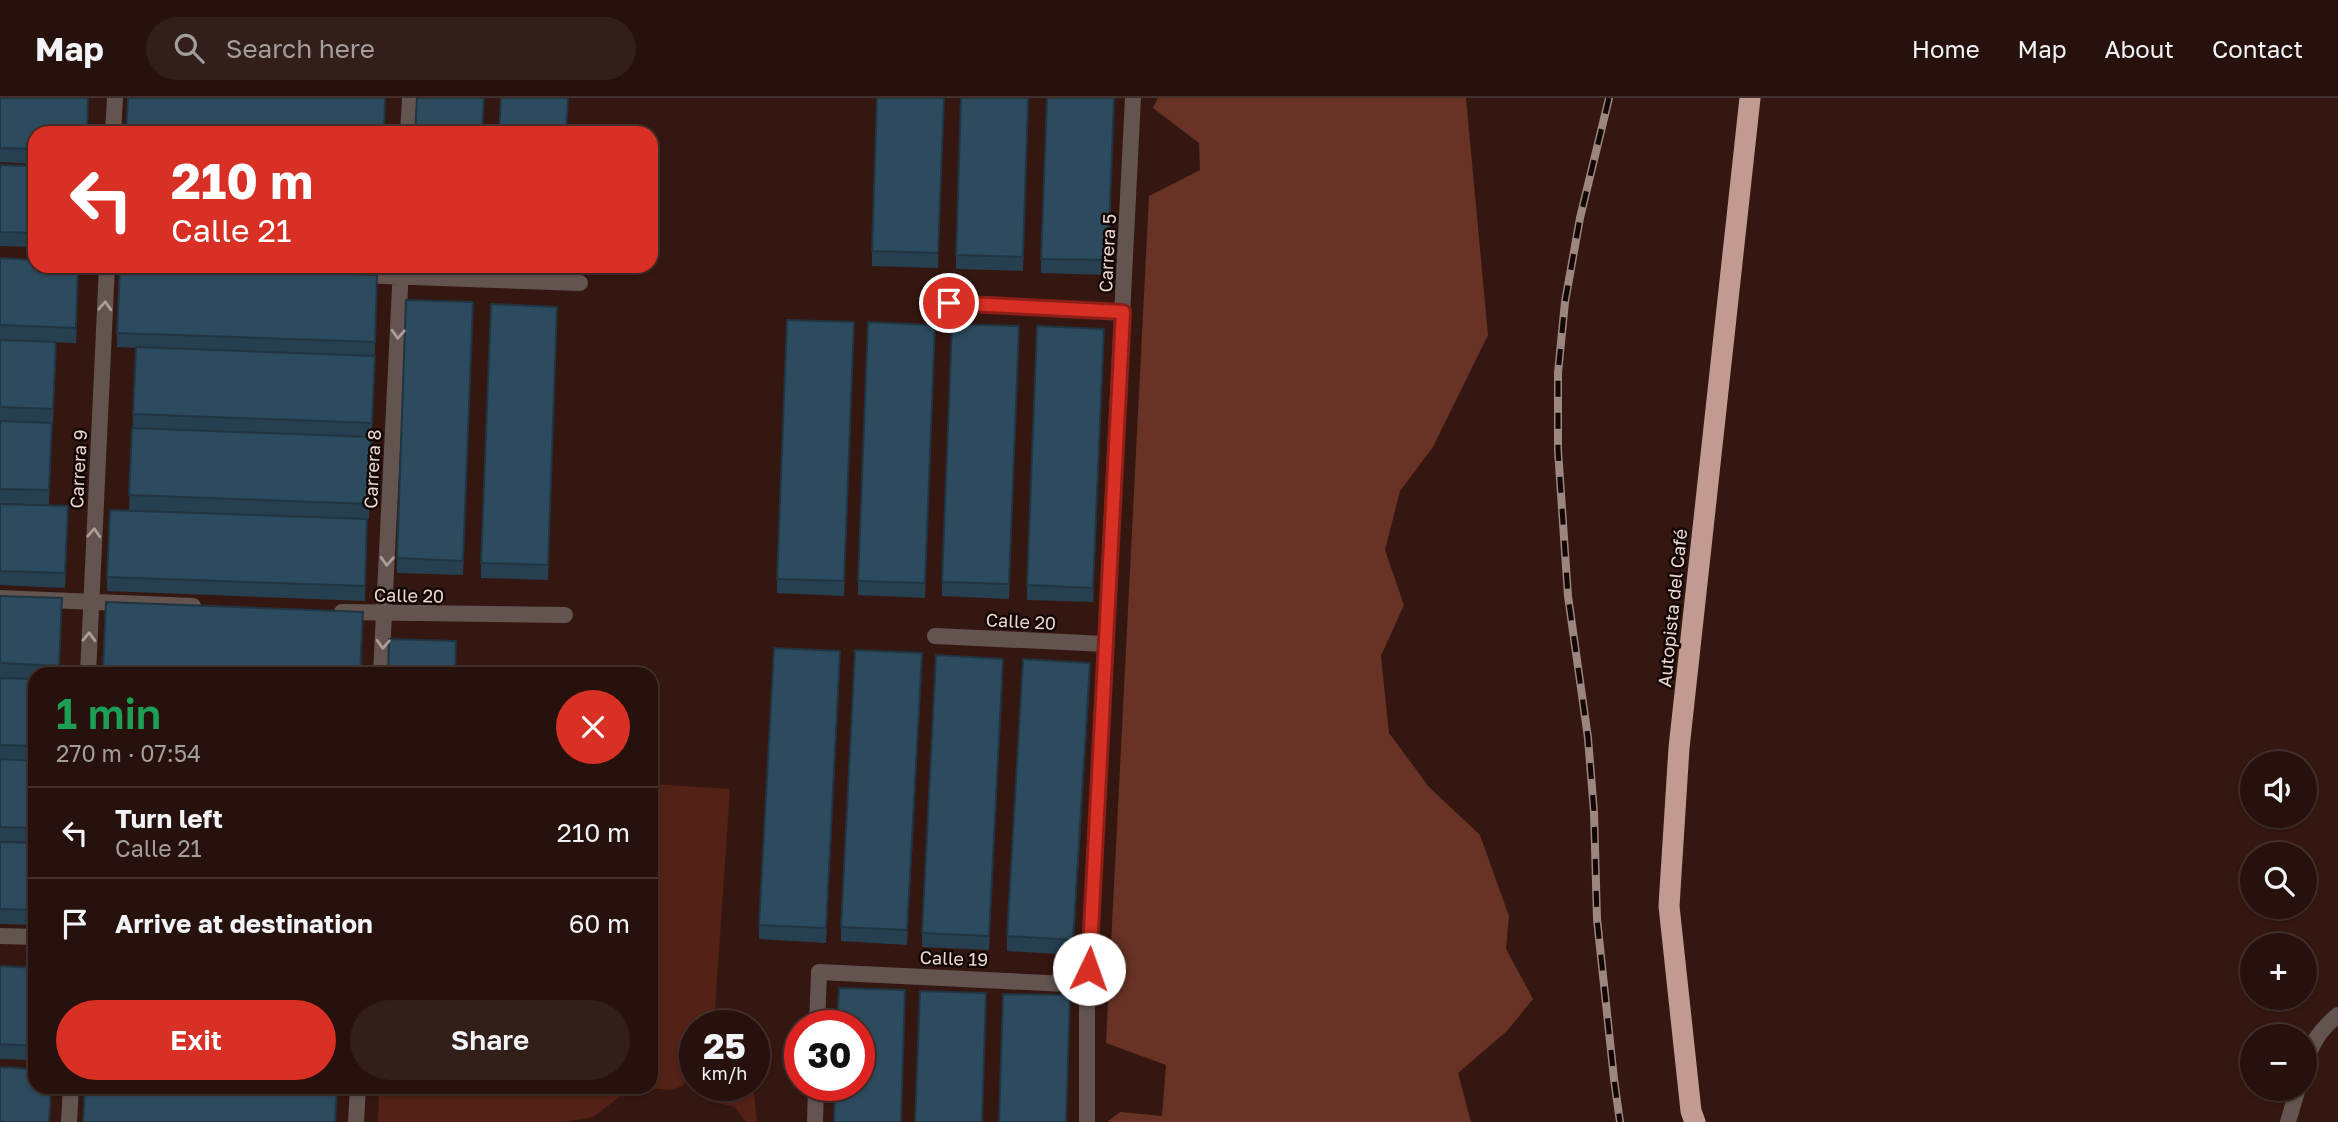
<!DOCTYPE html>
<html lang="en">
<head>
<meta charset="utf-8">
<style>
  :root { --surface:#27110c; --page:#331f1a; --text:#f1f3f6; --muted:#a49d9d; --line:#43312d; --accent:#d93025 }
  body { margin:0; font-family:"Golos Text",sans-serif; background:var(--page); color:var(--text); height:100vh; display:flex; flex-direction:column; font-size:26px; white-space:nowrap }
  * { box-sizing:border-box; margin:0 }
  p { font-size:23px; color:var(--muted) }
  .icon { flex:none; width:38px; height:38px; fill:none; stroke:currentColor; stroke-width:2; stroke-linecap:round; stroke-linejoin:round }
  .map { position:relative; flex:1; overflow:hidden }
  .sheet { position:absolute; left:28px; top:569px; width:630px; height:427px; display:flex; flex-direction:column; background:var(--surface); border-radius:21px; box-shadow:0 2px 5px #0004,0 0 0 2px var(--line) }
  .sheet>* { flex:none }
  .guide { position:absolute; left:28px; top:28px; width:630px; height:147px; border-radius:21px; box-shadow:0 2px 5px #0004,0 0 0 2px var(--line); background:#d93025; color:#fff; overflow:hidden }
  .buttons { position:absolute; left:2240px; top:653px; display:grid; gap:14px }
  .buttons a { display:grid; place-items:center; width:77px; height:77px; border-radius:50%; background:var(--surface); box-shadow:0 2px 5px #0004,0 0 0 2px var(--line); font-size:35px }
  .speed { position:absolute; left:679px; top:912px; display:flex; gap:14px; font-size:35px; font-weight:700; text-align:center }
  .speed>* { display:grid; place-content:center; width:91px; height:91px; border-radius:50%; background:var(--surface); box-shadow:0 2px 5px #0004,0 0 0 2px var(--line); line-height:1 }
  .speed small { font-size:18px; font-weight:400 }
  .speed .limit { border:10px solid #d22; background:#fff; color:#111 }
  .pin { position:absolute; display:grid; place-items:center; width:60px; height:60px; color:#fff; margin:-30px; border:4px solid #fff; border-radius:50%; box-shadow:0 2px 7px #0007 }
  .me { position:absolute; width:77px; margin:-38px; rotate:3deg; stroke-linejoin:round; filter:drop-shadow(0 0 5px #0008) }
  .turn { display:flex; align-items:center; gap:24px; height:147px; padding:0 28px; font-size:32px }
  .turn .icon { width:91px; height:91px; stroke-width:2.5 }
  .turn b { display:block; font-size:49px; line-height:60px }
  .round { display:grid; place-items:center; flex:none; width:74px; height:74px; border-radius:37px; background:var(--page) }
  .head { display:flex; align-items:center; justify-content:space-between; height:119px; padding:0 28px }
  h1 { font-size:42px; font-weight:600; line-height:52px; color:#1e9e55 }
  .primary-button { display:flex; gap:14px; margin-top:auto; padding:14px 28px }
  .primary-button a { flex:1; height:80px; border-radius:42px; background:var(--accent); color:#fff; font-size:28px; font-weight:600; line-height:80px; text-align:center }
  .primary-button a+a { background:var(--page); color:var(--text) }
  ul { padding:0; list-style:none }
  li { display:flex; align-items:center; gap:21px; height:91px; padding:0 28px; border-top:2px solid var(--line) }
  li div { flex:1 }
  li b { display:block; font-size:26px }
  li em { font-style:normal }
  header { display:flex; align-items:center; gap:42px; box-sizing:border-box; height:98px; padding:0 35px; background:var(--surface); border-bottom:2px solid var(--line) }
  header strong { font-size:33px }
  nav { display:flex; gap:38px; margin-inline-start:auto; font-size:24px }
  .search { width:490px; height:63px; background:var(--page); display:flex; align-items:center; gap:18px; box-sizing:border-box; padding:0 24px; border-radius:38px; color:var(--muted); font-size:26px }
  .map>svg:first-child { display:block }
  .green { fill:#532115 }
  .forest { fill:#683225 }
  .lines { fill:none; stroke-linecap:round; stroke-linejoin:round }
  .street { stroke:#635450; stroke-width:16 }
  .highway { stroke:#c19b91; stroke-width:21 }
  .rail-casing { stroke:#9e8680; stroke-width:8 }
  .rail { stroke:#130704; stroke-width:5; stroke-dasharray:16; stroke-linecap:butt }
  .wall { fill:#274051 }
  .shaded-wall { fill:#203442 }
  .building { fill:#2d4b5e; stroke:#203442; stroke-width:2 }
  .oneway { stroke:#ae9c98 }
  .route-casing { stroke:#8d1f18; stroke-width:18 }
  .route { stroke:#d93025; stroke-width:12 }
  .labels { text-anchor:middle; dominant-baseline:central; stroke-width:5; stroke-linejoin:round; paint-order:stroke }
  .street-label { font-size:18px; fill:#ecd7d2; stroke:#130704 }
</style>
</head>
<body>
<header>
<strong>Map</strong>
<div class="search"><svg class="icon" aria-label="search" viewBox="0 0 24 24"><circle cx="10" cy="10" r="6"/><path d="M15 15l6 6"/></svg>Search here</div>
<nav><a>Home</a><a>Map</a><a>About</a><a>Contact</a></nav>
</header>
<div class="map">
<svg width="2338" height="1024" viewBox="0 0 2338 1024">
  <rect width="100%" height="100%" fill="#341710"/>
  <path class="green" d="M651 686 730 691 714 927 695 928V976L689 975 684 987 673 992 655 991 622 997 593 1019 564 1024H378L379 989H651Z
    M720 987H753L757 1024H746L735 1009 705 1002 715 996Z"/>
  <path class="forest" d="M1158 0H1466L1488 237 1433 349 1400 393 1385 452 1404 507 1381 558 1389 635 1429 689 1480 737 1509 818 1506 851 1533 901 1507 933 1458 975 1471 1024H1107L1120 1014 1162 1018 1166 967 1106 945 1149 98 1200 72 1199 45 1153 10Z"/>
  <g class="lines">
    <path class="street" d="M113 35 115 0
      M408 35 410 0
      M165 168 323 175
      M356 177 580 185
      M949 205 1123 214
      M0 500 193 508
      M342 514 565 517
      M935 538 1106 546
      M88 576 107 168
      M381 576 401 169
      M0 838 35 839
      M817 928 819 874 1088 887
      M2305 968C2311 945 2320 932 2338 917
      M69 1024 71 989
      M356 1024 358 989
      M815 1024 816 987
      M1087 1024V908L1133 0
      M2288 1024 2298 990"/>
    <path class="highway" d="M1695 1024 1691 1013 1669 808 1679 650 1750 0"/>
    <defs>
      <path id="rail" d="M1609 0 1580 120 1565 204 1558 275V352L1568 498 1588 640 1594 714 1597 821 1614 981 1620 1024"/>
    </defs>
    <use href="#rail" class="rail-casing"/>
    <use href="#rail" class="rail"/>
  </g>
  <path class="wall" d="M0 0H89L35 35V66L0 64Z
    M944 0 938 170 872 168V153Z
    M1029 0 1023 173 956 171V157Z
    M1114 0 1108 177 1041 175V161Z
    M0 67 35 68V149L0 148Z
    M0 160 79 168 76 245 0 242Z
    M377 191 369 421 129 412 136 250 117 249V235Z
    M473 218 463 477 397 475V460Z
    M557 223 548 482 481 480V465Z
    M854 239 844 498 777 495V481Z
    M935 241 925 500 858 497V483Z
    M0 242 56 258 53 325H52L49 407 0 405Z
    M1019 242 1009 501 942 498V484Z
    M1104 245 1093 504 1027 502V487Z
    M0 406 68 422 65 490 0 487Z
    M367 436 365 503 107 493V479Z
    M0 498 62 515 59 576H35V581L0 580Z
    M106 504 363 528 361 576H103Z
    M840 568 826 845 759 841V827Z
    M922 570 907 847 841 843V829Z
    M1003 575 989 852 922 849V835Z
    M0 580 35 581V688L33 744 0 743Z
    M1090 580 1073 857 1007 853V838Z
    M0 744 35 745V827L0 826Z
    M0 868 35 870V962L0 961Z"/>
  <path class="shaded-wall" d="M1104 231V245L1093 504V490Z
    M840 553V568L826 845V830Z
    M922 555V570L907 847V832Z
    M1003 561V575L989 852V838Z
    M1090 565V580L1073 857V842Z"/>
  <path class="building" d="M0 0H88L87 35H35V51L0 50Z
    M128 0H385L384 35H126Z
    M417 0H484L482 35H415Z
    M501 0H568L566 35H499Z
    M877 0H944L938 155 872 153Z
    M961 0H1028L1023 159 956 157Z
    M1047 0H1114L1108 162 1041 161Z
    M0 67 35 68V135L0 134Z
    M0 160 35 162V168H78L76 230 0 227Z
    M120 168 377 177 375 244 117 235Z
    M406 202 473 204 463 463 397 460Z
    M491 206 557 209 548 467 481 465Z
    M787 222 854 224 844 483 777 481Z
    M868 224 935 227 925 485 858 483Z
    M952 226 1019 228 1009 486 942 484Z
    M1037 228 1104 231 1093 490 1027 487Z
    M0 242 56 244 53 311 0 309Z
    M136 249 375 258 372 325 133 316Z
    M0 323 52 325 49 392 0 391Z
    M132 330 371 339 369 406 129 397Z
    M0 406 68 408 65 475 0 473Z
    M110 412 367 421 365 488 107 479Z
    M0 498 62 500 59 568 0 565Z
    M106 504 363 514 360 576H222L103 571Z
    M389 541 456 543 455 576H388Z
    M774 550 840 553 826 830 759 827Z
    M855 552 922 555 907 832 841 829Z
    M936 557 1003 561 989 838 922 835Z
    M1023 561 1090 565 1073 842 1007 838Z
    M0 580 35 581V648L0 647Z
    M0 661 35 663 33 730 0 729Z
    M0 744 35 745V812L0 811Z
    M0 868 35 870V948L0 946Z
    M839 890 905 892 901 1024H834L835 987H859V928H837Z
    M920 893 986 895 982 1024H915Z
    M1003 896 1070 897 1066 1024H999Z
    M0 969 35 971V989H51L49 1024H0Z
    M85 989H337L335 1024H83Z"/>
  <defs><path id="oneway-chevron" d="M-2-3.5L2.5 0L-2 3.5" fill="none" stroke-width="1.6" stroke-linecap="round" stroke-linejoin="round" transform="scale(1.75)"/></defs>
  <g class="oneway">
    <use href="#oneway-chevron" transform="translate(105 208) rotate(-87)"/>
    <use href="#oneway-chevron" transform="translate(398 236) rotate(93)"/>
    <use href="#oneway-chevron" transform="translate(94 435) rotate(-87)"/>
    <use href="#oneway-chevron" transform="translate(387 463) rotate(93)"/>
    <use href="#oneway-chevron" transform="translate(89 539) rotate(-88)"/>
    <use href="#oneway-chevron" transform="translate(383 546) rotate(93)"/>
  </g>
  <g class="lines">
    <defs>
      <path id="route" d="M949 205 1123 214 1089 871"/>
    </defs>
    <use href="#route" class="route-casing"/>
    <use href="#route" class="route"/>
  </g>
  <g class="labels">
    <g class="street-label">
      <text transform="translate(1107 155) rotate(-87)">Carrera 5</text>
      <text transform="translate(78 371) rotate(-87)">Carrera 9</text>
      <text transform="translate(372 371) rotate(-87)">Carrera 8</text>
      <text transform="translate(409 497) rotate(1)">Calle 20</text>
      <text transform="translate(1672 510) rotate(-84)">Autopista del Café</text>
      <text transform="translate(1021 523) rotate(3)">Calle 20</text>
      <text transform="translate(954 860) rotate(2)">Calle 19</text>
    </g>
  </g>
</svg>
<div class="buttons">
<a><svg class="icon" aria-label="sound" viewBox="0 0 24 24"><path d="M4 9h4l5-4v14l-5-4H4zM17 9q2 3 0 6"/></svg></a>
<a><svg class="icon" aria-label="search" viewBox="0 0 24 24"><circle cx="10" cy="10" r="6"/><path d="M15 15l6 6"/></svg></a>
<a>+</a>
<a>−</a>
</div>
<div class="speed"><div>25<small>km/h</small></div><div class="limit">30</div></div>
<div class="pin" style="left:949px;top:205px;background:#d93025"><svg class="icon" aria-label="arrive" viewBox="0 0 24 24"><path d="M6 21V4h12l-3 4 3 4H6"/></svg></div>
<svg class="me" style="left:1089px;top:871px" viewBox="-20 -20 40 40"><circle r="19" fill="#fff"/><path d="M0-13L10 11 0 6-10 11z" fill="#d93025"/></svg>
<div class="guide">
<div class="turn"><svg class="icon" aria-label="left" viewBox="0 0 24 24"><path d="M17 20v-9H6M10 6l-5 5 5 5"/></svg><div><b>210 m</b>Calle 21</div></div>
</div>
<section class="sheet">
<div class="head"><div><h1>1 min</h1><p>270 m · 07:54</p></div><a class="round" style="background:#d93025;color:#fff"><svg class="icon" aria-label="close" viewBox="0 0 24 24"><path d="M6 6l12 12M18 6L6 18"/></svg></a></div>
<ul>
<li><svg class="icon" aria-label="left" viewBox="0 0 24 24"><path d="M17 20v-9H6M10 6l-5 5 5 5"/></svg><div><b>Turn left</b><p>Calle 21</p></div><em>210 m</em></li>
<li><svg class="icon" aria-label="arrive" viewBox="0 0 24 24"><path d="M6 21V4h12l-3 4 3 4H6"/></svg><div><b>Arrive at destination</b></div><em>60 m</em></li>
</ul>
<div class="primary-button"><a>Exit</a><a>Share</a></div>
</section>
</div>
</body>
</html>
